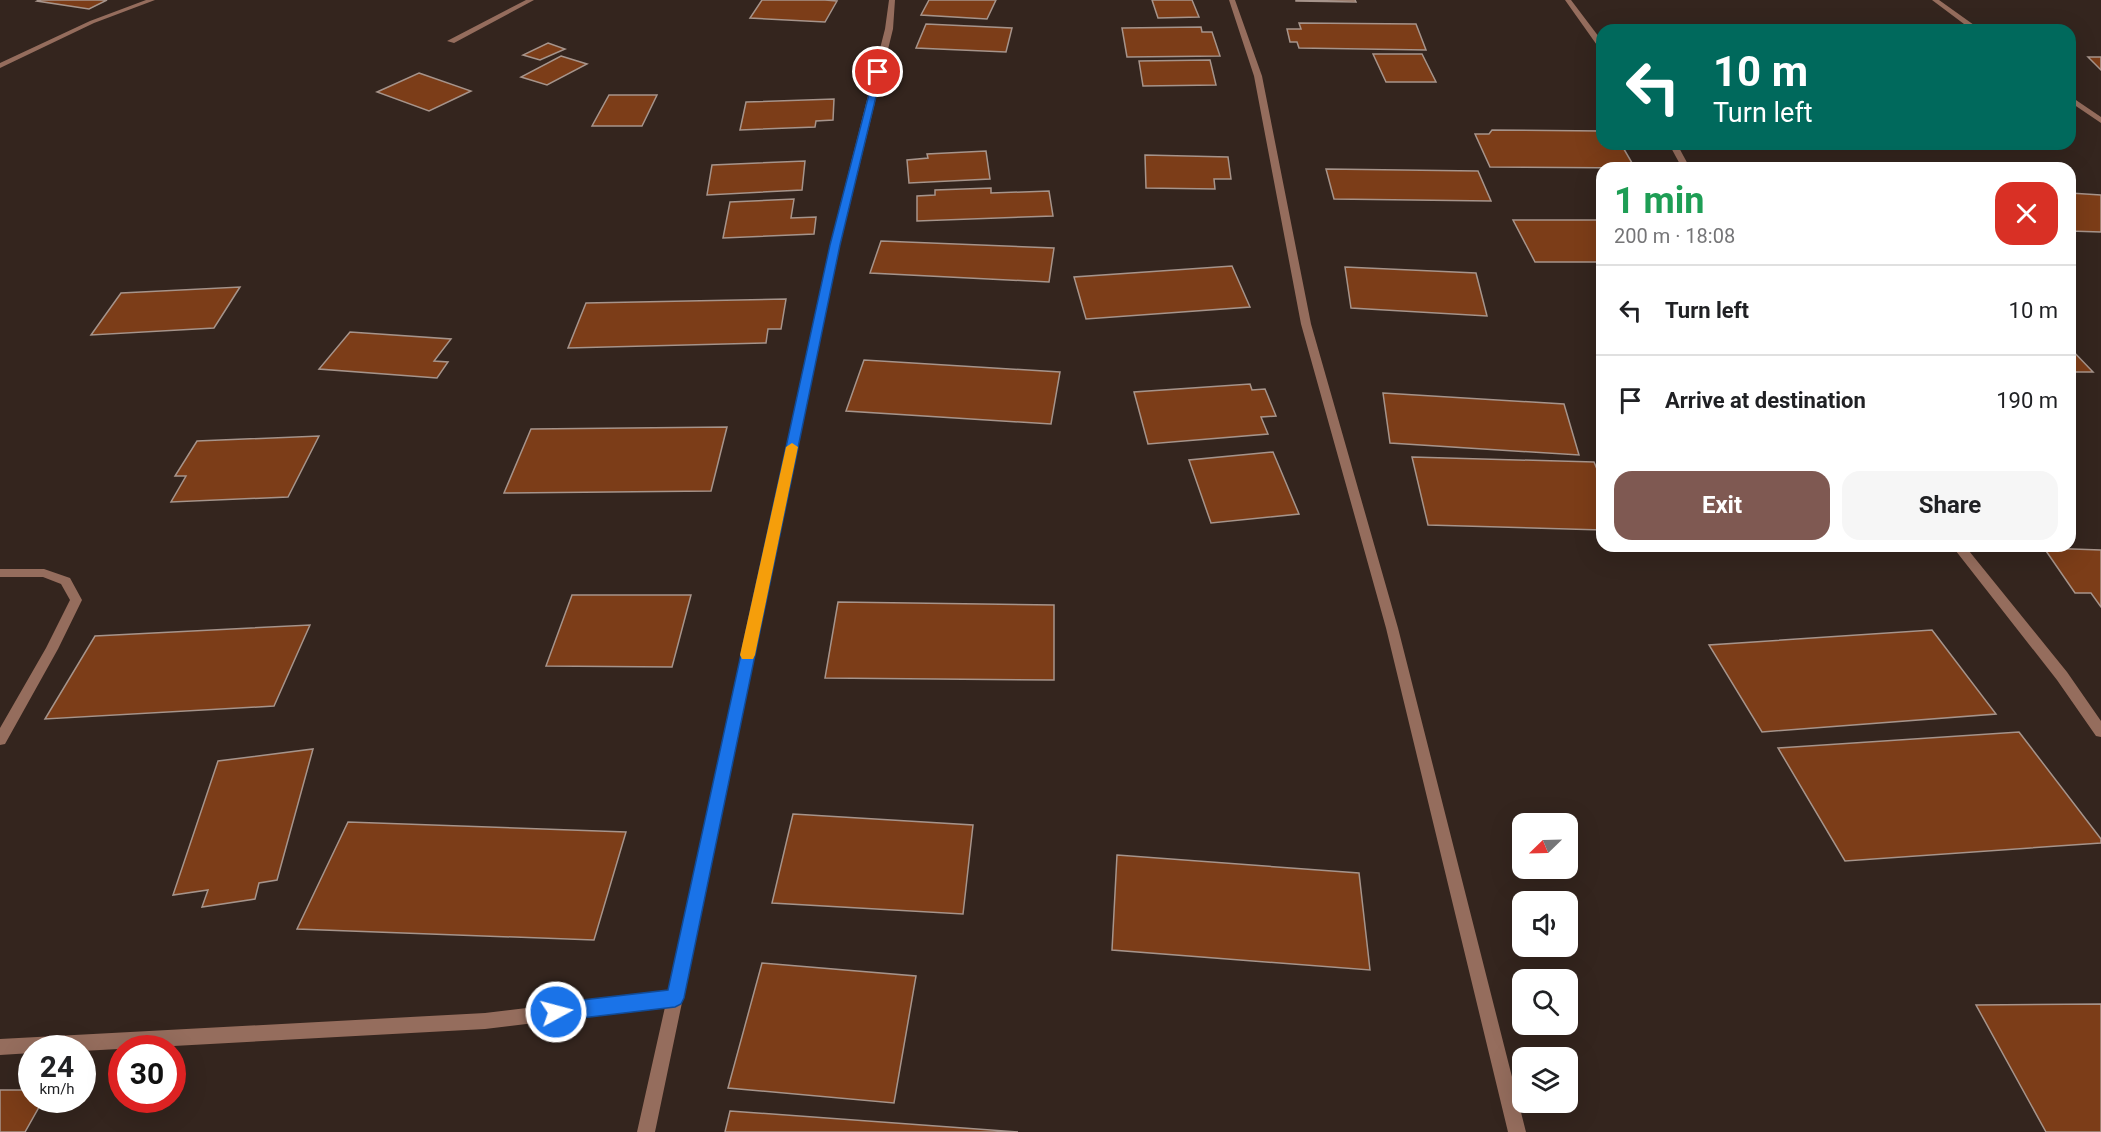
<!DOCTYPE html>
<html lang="en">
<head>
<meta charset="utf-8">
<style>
  :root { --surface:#fff; --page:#f6f6f6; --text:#202124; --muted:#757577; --line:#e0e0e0; --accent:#7f5952 }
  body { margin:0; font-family:Roboto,sans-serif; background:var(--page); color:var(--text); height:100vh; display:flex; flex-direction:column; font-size:22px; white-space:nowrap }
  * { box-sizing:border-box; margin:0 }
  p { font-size:20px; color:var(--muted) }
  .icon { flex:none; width:33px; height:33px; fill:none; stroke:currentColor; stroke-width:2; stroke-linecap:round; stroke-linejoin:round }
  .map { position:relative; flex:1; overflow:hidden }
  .drawer { position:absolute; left:1596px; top:162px; width:480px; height:390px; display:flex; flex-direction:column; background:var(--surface); border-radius:18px; box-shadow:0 6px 24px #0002 }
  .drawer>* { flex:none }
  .banner { position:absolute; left:1596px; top:24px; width:480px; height:126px; border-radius:18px; box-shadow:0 6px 24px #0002; background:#00695c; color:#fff; overflow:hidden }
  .needle { width:39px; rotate:247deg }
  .tools { position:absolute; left:1512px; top:813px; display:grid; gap:12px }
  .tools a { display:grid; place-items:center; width:66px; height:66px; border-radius:12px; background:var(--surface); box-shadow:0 6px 24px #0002; font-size:30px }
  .speed { position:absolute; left:18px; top:1035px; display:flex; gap:12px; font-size:30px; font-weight:700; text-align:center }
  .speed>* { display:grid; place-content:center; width:78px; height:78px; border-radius:50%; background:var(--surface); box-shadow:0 6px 24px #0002; line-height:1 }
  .speed small { font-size:15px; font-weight:400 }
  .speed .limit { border:9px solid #d22; background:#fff; color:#111 }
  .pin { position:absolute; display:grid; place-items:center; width:51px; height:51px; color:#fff; margin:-26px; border:3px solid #fff; border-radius:50%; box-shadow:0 2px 6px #0007 }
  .me { position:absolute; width:66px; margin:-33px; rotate:83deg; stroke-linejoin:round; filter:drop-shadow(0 0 4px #0008) }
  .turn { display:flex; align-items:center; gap:21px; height:126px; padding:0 18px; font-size:27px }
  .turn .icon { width:78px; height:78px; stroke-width:2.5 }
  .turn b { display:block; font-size:42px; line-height:51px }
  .round { display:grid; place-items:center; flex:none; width:63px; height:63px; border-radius:18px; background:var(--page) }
  .headline { display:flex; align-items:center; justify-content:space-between; height:102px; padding:0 18px }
  h1 { font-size:36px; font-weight:700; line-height:45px; color:#1e9e55 }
  .action { display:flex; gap:12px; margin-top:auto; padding:12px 18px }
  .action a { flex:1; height:69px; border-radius:18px; background:var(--accent); color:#fff; font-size:24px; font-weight:700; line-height:69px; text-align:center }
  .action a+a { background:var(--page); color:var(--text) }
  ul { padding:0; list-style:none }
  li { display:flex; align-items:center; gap:18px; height:90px; padding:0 18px; border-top:2px solid var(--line) }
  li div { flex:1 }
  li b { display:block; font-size:22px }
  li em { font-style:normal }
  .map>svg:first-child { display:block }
  .building { fill:#7c3d18; stroke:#a6948b; stroke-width:1.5 }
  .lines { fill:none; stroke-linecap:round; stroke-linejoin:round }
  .street { fill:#956d5d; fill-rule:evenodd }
  .route { fill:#1a73e8; stroke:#114b97; stroke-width:1.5 }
  .slow { fill:#f59e0b }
</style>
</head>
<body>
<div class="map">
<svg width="2101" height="1132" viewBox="0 0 2101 1132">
  <rect width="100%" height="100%" fill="#34251e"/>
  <path class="building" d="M39 0H107L89 9 37 1Z
    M762 0H825L837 1 825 22 750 18Z
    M929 0H996L987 19 921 15Z
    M1152 0H1192L1199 17 1158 18Z
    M1296 0H1355L1356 2 1296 1Z
    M1299 23 1416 24 1426 50 1299 48 1297 42H1290L1287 29H1301Z
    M926 24 1012 28 1006 52 916 48Z
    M1201 27 1202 32H1212L1220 56 1127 57 1122 28Z
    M548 43 565 49 540 60 523 55Z
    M1373 54H1422L1436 82H1386Z
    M561 56 587 64 547 85 521 77Z
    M2088 57H2101V70Z
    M1210 60 1216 85 1143 86 1139 61Z
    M419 73 471 91 429 111 377 92Z
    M609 95H657L642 126H592Z
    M834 99 833 120 816 121 815 127 740 130 746 102Z
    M1492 130 1602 131V144H1621L1635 168 1490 167 1475 134H1489Z
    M986 151 990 179 909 183 907 160 928 158 927 154Z
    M1145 155 1228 157 1231 179H1214L1215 189 1146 188Z
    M805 161 802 190 707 195 712 165Z
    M1326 169 1478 171 1491 201 1334 199Z
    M991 188V193L1049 191 1053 216 917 221V196L935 195V190Z
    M2070 193 2101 195V232L2070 231Z
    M794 199 791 218 816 217 814 234 723 238 730 202Z
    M1513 220H1602V262H1535Z
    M881 241 1054 248 1049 282 870 273Z
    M1232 266 1250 307 1086 319 1074 277Z
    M1345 267 1476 273 1487 316 1351 308Z
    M240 287 214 328 91 335 121 293Z
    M786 299 781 329H768L766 343 568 348 586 303Z
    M350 332 451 339 434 361 448 362 437 378 319 369Z
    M2070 348 2093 372H2070Z
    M864 360 1060 372 1051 424 846 411Z
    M1250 384 1252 390 1265 389 1276 416 1261 417 1268 434 1148 444 1134 392Z
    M1383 393 1564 404 1579 455 1390 443Z
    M727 427 711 491 504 493 531 429Z
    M319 436 288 497 171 502 186 476H175L197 441Z
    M1273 452 1299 514 1211 523 1189 460Z
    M1412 457 1594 462 1602 481V530L1428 525Z
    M2044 548 2101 550V607L2091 593H2075Z
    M572 595H691L672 667 546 666Z
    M838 602 1054 605V680L825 678Z
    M310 625 274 706 45 719 95 636Z
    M1932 630 1996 714 1762 732 1709 645Z
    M2019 732 2101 839V843L1845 861 1778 748Z
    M313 749 277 880 259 883 255 899 202 907 208 890 173 895 218 761Z
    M793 814 973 825 963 914 772 903Z
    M348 822 626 832 594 940 297 929Z
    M1117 855 1359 873 1370 970 1112 950Z
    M762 963 916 976 894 1103 728 1088Z
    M2101 1004V1132H2046L1976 1005Z
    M0 1090H32V1100H43L25 1132H0Z
    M730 1111 1018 1132H725Z"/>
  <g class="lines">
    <path class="street" d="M146 0H155L94 23 0 68V63L90 21Z
      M526 0H534L454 43 447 41Z
      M889 0H895L893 29 840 245 655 1132H637L665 1007 485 1029 82 1051V1048H32V1053L0 1055V1039L485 1013 668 991 830 245 885 29Z
      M1229 0H1235L1262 76 1311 324 1398 628 1526 1132H1508L1386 628 1301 324 1254 76Z
      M1565 0H1571L1602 41V48H1599Z
      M1932 0H1939L1981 30H1972Z
      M2070 96 2101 117V123L2070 102Z
      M1669 144H1677L1690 168H1682Z
      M1952 546H1965L2067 672 2101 721V737L2096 736 2057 680Z
      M0 569H44L70 578 82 600 58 649 5 744 0 745V728L46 648 70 600 61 584 43 577H0Z"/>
  </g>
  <path class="route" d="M875 71 882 72 840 245 684 998 681 1004 675 1007 556 1021 550 1018 547 1012 550 1006 556 1003 668 990 830 245Z"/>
  <path class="slow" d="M792 443 798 447 755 655 753 659H742L740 655 786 447Z"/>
</svg>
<div class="tools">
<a><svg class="needle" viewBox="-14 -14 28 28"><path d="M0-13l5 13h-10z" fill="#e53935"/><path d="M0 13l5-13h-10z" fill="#757577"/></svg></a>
<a><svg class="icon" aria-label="sound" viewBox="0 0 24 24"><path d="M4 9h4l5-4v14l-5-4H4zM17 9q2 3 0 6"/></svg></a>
<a><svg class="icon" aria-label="search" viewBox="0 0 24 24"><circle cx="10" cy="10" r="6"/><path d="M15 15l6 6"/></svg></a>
<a><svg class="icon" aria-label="layers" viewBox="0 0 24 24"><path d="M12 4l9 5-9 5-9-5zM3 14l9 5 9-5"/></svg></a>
</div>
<div class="speed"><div>24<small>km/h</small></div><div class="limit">30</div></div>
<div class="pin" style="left:878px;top:72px;background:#d93025"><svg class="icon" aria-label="arrive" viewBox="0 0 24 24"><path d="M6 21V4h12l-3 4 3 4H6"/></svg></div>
<svg class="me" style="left:556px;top:1012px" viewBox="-20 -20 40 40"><circle r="17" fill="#1a73e8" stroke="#fff" stroke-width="3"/><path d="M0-11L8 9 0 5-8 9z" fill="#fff"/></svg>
<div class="banner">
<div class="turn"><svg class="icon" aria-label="left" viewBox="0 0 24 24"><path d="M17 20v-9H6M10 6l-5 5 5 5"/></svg><div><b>10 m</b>Turn left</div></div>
</div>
<section class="drawer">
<div class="headline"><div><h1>1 min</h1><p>200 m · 18:08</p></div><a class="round" style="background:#d93025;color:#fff"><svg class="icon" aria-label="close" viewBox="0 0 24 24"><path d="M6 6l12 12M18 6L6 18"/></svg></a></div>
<ul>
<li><svg class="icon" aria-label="left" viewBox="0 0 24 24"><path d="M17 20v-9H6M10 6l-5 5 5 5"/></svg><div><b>Turn left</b></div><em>10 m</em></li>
<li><svg class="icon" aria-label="arrive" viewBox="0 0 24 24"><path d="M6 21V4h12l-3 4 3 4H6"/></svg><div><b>Arrive at destination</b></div><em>190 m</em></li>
</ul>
<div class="action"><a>Exit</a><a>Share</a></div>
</section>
</div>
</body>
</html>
